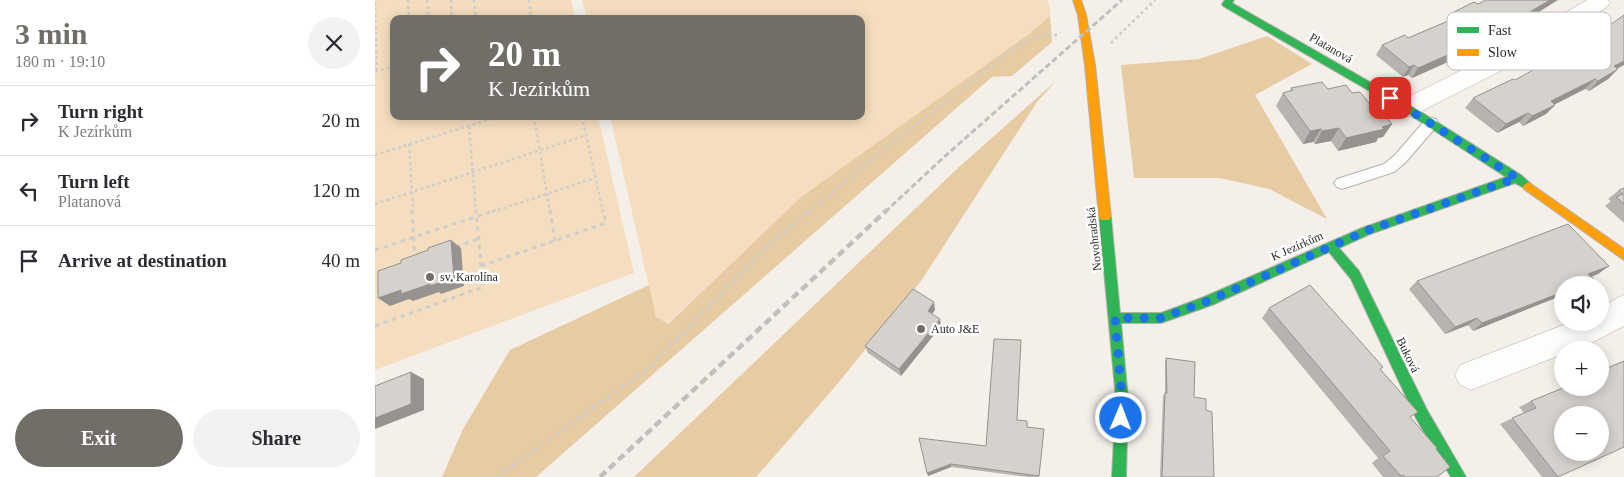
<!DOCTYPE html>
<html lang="en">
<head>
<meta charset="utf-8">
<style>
  :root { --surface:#fff; --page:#f2f2f3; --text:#2b2b33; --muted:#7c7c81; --line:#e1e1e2; --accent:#716e68 }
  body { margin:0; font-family:"Times New Roman",serif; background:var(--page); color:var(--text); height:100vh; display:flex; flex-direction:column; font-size:19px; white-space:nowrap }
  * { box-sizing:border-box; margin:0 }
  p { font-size:16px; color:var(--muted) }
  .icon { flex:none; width:28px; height:28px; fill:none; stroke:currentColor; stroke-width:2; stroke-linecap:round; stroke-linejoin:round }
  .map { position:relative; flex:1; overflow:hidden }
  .side { display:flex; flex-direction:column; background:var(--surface); width:375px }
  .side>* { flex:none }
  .hud { position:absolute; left:15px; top:15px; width:475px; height:105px; border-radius:10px; box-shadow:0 2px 12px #0003; background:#716e68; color:#fff; overflow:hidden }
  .controls { position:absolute; left:1179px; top:276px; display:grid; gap:10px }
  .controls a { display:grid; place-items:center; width:55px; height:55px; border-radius:50%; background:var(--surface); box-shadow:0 2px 12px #0003; font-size:25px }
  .pin { position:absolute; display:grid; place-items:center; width:42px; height:42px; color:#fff; margin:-21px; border-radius:10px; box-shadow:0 2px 8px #0006 }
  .me { position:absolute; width:55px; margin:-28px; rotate:1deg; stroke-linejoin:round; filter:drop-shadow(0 0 4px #0008) }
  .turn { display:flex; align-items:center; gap:18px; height:105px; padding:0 15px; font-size:22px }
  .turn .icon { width:65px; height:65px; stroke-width:2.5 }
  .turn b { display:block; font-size:35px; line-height:42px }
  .round { display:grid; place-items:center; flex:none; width:52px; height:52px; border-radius:26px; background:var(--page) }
  .headline { display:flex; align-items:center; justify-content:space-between; height:85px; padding:0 15px }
  h1 { font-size:30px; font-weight:700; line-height:38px; color:var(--accent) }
  .primary-button { display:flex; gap:10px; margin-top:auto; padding:10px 15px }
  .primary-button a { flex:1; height:58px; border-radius:30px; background:var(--accent); color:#fff; font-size:20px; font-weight:700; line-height:58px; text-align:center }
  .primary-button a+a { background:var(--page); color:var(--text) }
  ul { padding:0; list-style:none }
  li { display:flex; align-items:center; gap:15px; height:70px; padding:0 15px; border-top:1px solid var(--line) }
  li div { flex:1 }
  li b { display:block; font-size:19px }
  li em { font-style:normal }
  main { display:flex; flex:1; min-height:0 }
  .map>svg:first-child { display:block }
  .green { fill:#f5debf }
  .forest { fill:#e7cba2 }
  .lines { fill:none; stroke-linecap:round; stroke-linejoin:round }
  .lane-casing { stroke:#b4b0ac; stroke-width:2 }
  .street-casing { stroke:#b4b0ac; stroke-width:1 }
  .fast-casing { stroke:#b4b0ac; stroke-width:2 }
  .slow-casing { stroke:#b4b0ac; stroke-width:2 }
  .path-far1 { stroke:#d0cecc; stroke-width:2.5; stroke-dasharray:3 3; stroke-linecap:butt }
  .path { stroke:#d0cecc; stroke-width:3; stroke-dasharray:4.5 4.5; stroke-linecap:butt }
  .lane { fill:#fdfdfc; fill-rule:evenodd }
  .street { fill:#fdfdfc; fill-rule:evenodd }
  .fast { fill:#30b455; fill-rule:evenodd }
  .slow { fill:#ff9f0a; fill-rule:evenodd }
  .rail-far1 { stroke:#c1bfbe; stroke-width:3; stroke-dasharray:6 3; stroke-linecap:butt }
  .rail { stroke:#c1bfbe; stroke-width:4.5; stroke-dasharray:8 4.5; stroke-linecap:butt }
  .wall { fill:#b7b4af }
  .shaded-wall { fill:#95928f }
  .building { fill:#d5d1cc; stroke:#95928f; fill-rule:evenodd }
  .route { stroke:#1a73e8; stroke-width:9; stroke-dasharray:0 16.2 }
  .poi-dot { fill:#716e68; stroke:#fff; stroke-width:2 }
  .labels { text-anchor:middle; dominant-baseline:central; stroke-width:5; stroke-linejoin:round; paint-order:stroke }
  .street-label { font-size:12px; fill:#2b2823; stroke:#fff }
  .poi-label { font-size:12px; fill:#2b2823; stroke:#fff; text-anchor:start }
  .key { fill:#fff; stroke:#bfbebd; stroke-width:1 }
  .key-label { font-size:14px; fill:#2b2823 }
</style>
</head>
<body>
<main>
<section class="side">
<div class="headline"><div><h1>3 min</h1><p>180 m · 19:10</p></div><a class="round"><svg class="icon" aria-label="close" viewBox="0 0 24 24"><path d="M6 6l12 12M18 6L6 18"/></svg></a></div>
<ul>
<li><svg class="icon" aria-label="right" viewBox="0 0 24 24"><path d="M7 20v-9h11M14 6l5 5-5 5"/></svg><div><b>Turn right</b><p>K Jezírkům</p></div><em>20 m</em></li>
<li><svg class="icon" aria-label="left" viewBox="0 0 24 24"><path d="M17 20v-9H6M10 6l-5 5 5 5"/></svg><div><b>Turn left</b><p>Platanová</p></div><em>120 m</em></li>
<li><svg class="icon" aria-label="arrive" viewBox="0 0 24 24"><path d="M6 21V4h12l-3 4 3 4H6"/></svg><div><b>Arrive at destination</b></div><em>40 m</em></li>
</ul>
<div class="primary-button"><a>Exit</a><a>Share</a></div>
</section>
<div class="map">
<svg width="1249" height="477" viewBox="0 0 1249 477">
  <rect width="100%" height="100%" fill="#f4efe9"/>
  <path class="green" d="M0 0H196L200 19H19V116H223L259 273 0 370Z
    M207 0H672L675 7V16L654 34 426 197 292 324 281 317 235 116H486V19H212Z"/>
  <path class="forest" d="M675 16 677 42 637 76 617 77 161 477H67L88 429 135 350 274 285 281 317 293 324 426 197 654 34Z
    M892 36 937 64 880 95 952 219 894 189 845 178H759L746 65 824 59Z
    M681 81 662 102 546 281 459 388 381 477H259L584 167Z"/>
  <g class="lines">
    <defs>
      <path id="lane" d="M1056 118 1061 119 1063 123 1061 127 1030 163 1019 172 967 189 962 187 959 183 962 179 1009 164 1020 155 1051 119Z"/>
      <path id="street" d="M1212 0H1233L1235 2 1232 7 1145 61 1041 114 1032 117 1023 114 1020 108 1023 102 1129 49Z
        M1249 295V326C1230 335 1209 350 1188 350V354L1096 390 1085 385 1080 375 1085 365 1196 322H1225V308C1234 304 1240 298 1249 295Z"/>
      <path id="fast" d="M850 0H859L857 3 1035 105 1146 175 1158 186 1153 190 1140 183 995 234 964 248 984 271 1052 410 1091 477H1076L1042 420 976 279 954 252 837 305 786 323H746L753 399 751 477H737L741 399 724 217 726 214H734L736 217 745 313H786L829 297 987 228 1131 177 1029 111 848 6 847 4Z"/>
      <path id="slow" d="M698 0H706L711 15 720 65 736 217 734 220H726L724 217 710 65 703 15Z
        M1153 182 1249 249V260L1149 189 1148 186Z"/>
    </defs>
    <use href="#lane" class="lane-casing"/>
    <use href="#street" class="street-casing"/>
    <use href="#fast" class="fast-casing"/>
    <use href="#slow" class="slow-casing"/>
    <path class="path-far1" d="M33 0 34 19
      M52 0 54 19
      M76 0 77 19
      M99 0 101 19
      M154 0 156 19
      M0 2 2 71
      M736 43 780 0
      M0 72 19 66
      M159 116 175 212
      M207 116 228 212
      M94 126 101 212
      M34 144 38 212
      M0 155 125 116
      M0 204 212 135
      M117 212 220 178
      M434 212 518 142 648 42 665 35H682L685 32"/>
    <path class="path" d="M37 210 40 259
      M175 210 180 241
      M81 247 103 239
      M0 250 121 210
      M106 266 231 223 228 210
      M0 326 108 287 101 210
      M122 477 275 367 395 244 435 210"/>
    <use href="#lane" class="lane"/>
    <use href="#street" class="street"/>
    <use href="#fast" class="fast"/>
    <use href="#slow" class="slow"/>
    <path class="rail-far1" d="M510 212 569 157 747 0"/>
    <path class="rail" d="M225 477 512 210"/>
  </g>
  <path class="wall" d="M1103 4 1146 23 1084 57 1037 78 1033 75 1028 77 1001 55 1007 45 1033 38 1073 21 1079 12Z
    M1242 69 1233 79 1214 91 1210 89 1179 104 1180 105 1171 114 1148 126 1144 122 1122 133 1090 108 1098 98 1140 80Z
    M916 88 953 89 977 93 994 103 1017 124 1008 137 1003 138 1001 142 963 151 956 141 940 144 938 142 928 144 901 106 908 93 915 91Z
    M1249 188V222H1248L1230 206 1236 201 1233 199 1244 190Z
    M1234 266 1223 274 1216 277 1219 279 1210 285H1188V295L1098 331 1093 325 1070 334 1034 289 1042 281Z
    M894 308 1008 367 1006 369 1035 417 1061 449 1062 477H1008L997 463 1003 458 887 318Z
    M560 310 557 314 566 326 526 376 493 353 490 346Z
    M791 358 819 397 831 410 839 477H785L788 396 790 393V362Z
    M1188 388 1183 477H1167L1125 424 1149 413 1144 407 1156 401Z
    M642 420 652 427 669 429 664 477H653L576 467 553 476 611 446Z"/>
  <path class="shaded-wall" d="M1175 0H1183L1146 23 1084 57 1037 78 1043 68Z
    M1249 61V65L1229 76 1239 66Z
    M1039 65 1033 75 1028 77 1034 67Z
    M1243 69 1233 79 1214 91 1223 81Z
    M1220 79 1210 89 1167 111 1176 101Z
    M1180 105 1171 114 1148 126 1157 116Z
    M1153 113 1144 122 1122 133 1131 124Z
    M1017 124 1008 137 1003 138 1001 142 963 151 971 138 1007 127Z
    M964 128 956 141 940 144 947 131Z
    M946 129 938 142 928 144 935 131Z
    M76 240 86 248 89 286 66 294 64 292 38 301 34 299 15 306 3 298Z
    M1234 266 1223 274 1202 282 1213 274Z
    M1219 279 1210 285H1204Z
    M1188 292V295L1098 331 1107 323Z
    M559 302 560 310 554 318 553 311Z
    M1102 318 1093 325 1070 334 1080 327Z
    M565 319 566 326 526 376 524 369Z
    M36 372 49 379V410L0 429V418Z
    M576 464V467L553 476 552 473Z"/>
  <path class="building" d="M1111 0H1175L1153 13 1091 47 1043 68 1039 65 1034 67 1007 45 1030 35 1033 38 1085 16 1079 12 1099 2 1103 4Z
    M1249 15V61L1239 66 1243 69 1223 81 1220 79 1176 101 1180 105 1157 116 1153 113 1131 124 1098 98 1138 79 1140 80 1200 47 1203 48Z
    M947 82 953 89 971 85 977 93 985 92 994 103 999 102 1017 124 1007 127 1009 129 971 138 964 128 947 131 946 129 935 131 908 93 918 90 916 88Z
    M1249 188V204L1241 197 1248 194 1244 190Z
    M1193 224 1234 266 1213 274 1219 279 1204 285H1188V292L1107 323 1102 318 1080 327 1042 281Z
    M76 240 79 278 55 286V284L26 294V290L3 298V271L26 263V260L53 250V248Z
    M935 285 1008 367 1005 369 1043 412 1035 417 1062 448 1061 449 1075 467 1062 477H1030L1028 475 1026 476 1008 456 1015 451 894 308Z
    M538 289 559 302 553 311 565 319 524 369 490 346Z
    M619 339 646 340 642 420 652 421V427L669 429 664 476 576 464 552 473 544 438 611 446Z
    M791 358 820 362 819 397 831 399V410L837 412 839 477H787L790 393H792Z
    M1249 361V447L1183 477 1137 418 1161 408 1156 401 1188 388H1225V371ZM1188 415H1225V452H1188Z
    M36 372V404L0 418V386Z"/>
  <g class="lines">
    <path class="route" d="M746 418 747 399 740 318H786L833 301 991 231 1142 178 1015 98"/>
  </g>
  <g class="poi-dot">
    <circle cx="55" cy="277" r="5"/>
    <circle cx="546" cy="329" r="5"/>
  </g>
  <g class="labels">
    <g class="street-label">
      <text transform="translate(956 48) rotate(30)">Platanová</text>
      <text transform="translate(719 239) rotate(-96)">Novohradská</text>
      <text transform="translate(922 246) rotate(-24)">K Jezírkům</text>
      <text transform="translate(1033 355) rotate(64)">Buková</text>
    </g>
    <g class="poi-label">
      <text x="65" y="277">sv. Karolína</text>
      <text x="556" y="329">Auto J&amp;E</text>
    </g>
  </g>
  <rect x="1072" y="12" width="164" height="58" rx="8" class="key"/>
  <rect x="1082" y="27" width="22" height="6" fill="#30b455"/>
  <rect x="1082" y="49" width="22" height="7" fill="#ff9f0a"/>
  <g class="key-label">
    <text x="1113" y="35">Fast</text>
    <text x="1113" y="57">Slow</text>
  </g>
</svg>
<div class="controls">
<a><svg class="icon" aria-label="sound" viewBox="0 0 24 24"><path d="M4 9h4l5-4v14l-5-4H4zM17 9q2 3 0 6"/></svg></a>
<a>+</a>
<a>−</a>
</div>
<div class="pin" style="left:1015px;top:98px;background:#d93025"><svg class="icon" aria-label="arrive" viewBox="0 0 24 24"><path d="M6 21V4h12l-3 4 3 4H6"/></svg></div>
<svg class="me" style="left:746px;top:418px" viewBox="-20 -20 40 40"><circle r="17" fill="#1a73e8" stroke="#fff" stroke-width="3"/><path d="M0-11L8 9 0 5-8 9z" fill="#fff"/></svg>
<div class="hud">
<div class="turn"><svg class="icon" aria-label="right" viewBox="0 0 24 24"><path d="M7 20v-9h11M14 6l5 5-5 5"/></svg><div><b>20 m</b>K Jezírkům</div></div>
</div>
</div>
</main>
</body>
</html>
